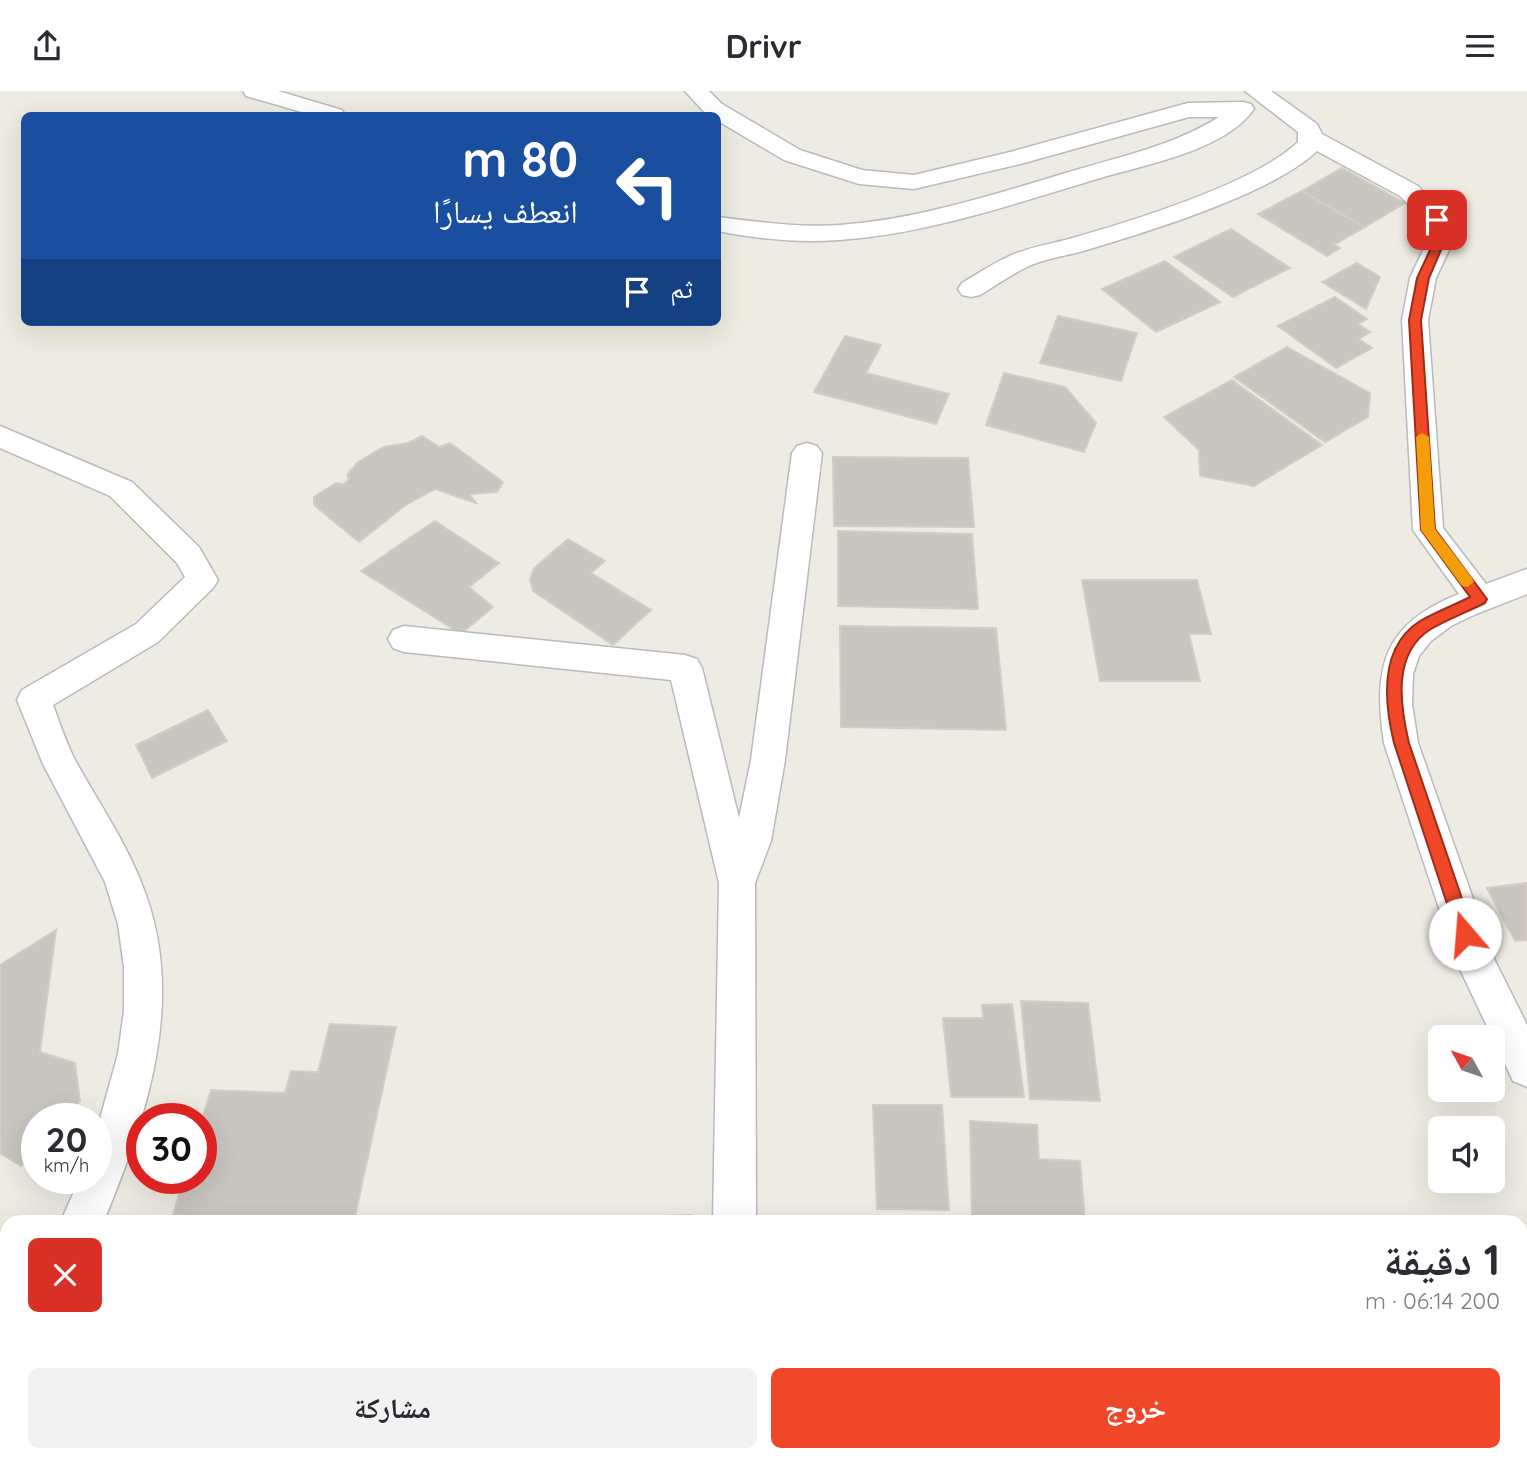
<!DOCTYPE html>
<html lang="ar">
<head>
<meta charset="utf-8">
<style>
  :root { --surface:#fff; --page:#f2f2f3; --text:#2b2b33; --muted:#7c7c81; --accent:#ef4727 }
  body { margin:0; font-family:Quicksand,"Noto Naskh Arabic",sans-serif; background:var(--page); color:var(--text); direction:rtl; height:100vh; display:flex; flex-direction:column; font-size:26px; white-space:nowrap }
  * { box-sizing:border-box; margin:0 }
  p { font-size:23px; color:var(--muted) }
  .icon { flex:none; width:38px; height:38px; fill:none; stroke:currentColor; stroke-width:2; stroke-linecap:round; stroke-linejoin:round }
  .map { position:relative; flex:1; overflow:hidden; direction:ltr }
  .panel { position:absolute; left:0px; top:1124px; width:1528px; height:247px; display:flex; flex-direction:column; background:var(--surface); border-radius:21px 21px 0 0; box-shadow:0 7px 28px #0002; direction:rtl }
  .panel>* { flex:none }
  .banner { position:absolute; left:21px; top:21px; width:700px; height:214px; border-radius:10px; box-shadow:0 7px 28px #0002; direction:rtl; background:#1a4fa0; color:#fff; overflow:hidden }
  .needle { width:46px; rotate:310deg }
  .controls { position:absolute; left:1428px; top:934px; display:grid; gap:14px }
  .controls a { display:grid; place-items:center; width:77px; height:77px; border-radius:10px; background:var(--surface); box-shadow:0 7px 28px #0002; font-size:35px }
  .speed { position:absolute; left:21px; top:1012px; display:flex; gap:14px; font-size:35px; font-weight:700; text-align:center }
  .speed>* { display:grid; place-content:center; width:91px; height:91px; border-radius:50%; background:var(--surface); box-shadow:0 7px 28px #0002; line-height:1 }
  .speed small { font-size:18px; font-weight:400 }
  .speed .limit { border:10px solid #d22; background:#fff; color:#111 }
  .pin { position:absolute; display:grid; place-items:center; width:60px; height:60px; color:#fff; margin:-30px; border-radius:14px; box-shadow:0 4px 10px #0006 }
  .me { position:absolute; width:77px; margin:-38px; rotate:342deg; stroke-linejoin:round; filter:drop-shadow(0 0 5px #0008) }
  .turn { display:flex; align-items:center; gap:24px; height:147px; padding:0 28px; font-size:32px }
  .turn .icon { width:91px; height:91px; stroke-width:2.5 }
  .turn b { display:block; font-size:49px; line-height:60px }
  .then { display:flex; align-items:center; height:66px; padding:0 28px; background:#0003; gap:14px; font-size:26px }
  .round { display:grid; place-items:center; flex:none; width:74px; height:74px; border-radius:10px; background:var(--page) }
  .head { display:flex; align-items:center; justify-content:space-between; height:119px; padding:0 28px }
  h1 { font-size:42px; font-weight:700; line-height:52px }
  .primary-button { display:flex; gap:14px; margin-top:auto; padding:14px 28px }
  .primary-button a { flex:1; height:80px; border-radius:10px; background:var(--accent); color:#fff; font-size:28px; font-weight:700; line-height:80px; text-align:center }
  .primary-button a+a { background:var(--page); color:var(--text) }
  header { display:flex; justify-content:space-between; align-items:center; height:91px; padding:0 28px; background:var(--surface); font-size:32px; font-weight:700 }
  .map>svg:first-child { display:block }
  .building { fill:#c9c6bf; stroke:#d3cec0; stroke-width:2 }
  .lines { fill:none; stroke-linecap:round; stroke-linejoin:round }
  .street-casing { stroke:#b7babf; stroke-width:3 }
  .street { fill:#fff; fill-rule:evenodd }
  .route { fill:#ef4727; stroke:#9b2e19; stroke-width:2 }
  .slow { fill:#f59e0b }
</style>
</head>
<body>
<header><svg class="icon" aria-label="menu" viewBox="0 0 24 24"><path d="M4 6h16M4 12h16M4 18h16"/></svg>Drivr<svg class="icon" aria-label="share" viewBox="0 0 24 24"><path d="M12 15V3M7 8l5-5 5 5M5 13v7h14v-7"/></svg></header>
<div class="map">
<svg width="1527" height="1370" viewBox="0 0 1527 1370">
  <rect width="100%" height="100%" fill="#eeece2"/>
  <path class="building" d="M1342 77 1405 112 1365 136 1302 100Z
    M1302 100 1365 136 1334 154 1340 157 1327 165 1258 123Z
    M1231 138 1290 177 1233 206 1174 166Z
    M1165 170 1220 211 1156 241 1102 198Z
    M1357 172 1380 186 1366 218 1322 191Z
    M1335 206 1367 228 1358 233 1370 241 1359 248 1372 257 1336 277 1278 235Z
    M1058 225 1137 242 1121 290 1040 272Z
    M845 245 881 254 866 282 949 303 936 333 814 301Z
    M1287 256 1370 302 1368 326 1325 351 1234 286Z
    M1004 282 1065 296 1096 332 1084 361 986 334Z
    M1232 289 1322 354 1254 395 1200 385 1199 359 1164 326Z
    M422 345 439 356 450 352 503 391 497 401 469 403 476 412 435 398 407 413 359 451 314 414V406L336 392 344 393 349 388 347 384 357 372 383 356 408 352Z
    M833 366 968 367 974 436 834 435Z
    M435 430 499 472 469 496 493 516 461 543 361 480Z
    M838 440 972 443 978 518 838 515Z
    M568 448 605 470 591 482 651 519 613 554 533 500 530 488 534 477Z
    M1082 489H1197L1211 543H1189L1200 590H1100Z
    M840 535 996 537 1006 639 841 636Z
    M208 619 227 650 152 687 136 654Z
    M1527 792V849L1515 850 1487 797Z
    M56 839 40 961 75 972 80 1010 65 1027H37V1058L21 1075 0 1062V874Z
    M1021 910 1088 912 1100 1010 1030 1008Z
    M1012 913 1024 1006H951L943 927H983L982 914Z
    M330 933 396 936 354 1130H171L184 1087H201V1031L211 999 285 1002 291 980 318 981Z
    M873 1014H942L949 1119 877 1118Z
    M970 1030 1037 1034 1039 1068 1080 1070 1085 1130H972Z
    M691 1124V1130H578V1128Z
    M936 1363H1170L1171 1370H937Z"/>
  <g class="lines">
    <defs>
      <path id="street" d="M243 0H278L342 19 345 24H312L246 5Z
        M685 0H709L722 13 800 59 862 79 914 84 1010 61 1188 12 1243 11 1251 13 1254 18C1225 60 1143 74 1097 88 1013 113 927 143 839 149 798 152 757 148 718 140V126C758 131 799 137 840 134 922 128 1001 101 1079 78 1127 64 1176 53 1219 26H1189L1024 72 914 98 859 93 784 69 718 30V24L706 23Z
        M1245 0H1271L1317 33 1322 43 1418 95 1449 129V159L1436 187 1428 229 1443 437 1486 493 1527 478V503L1476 523 1451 535 1431 550 1419 565 1413 583 1412 613 1418 652 1495 870 1527 934V996L1513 990 1458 874 1384 652C1373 577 1382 533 1459 503L1413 439 1402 229 1410 187 1423 159 1425 130 1400 105 1317 60C1273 102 1153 139 1093 157 1073 164 1051 166 1031 174 1013 182 997 194 980 204L971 206 962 204 958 198 962 192C979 182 995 171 1014 163 1034 155 1056 152 1076 146 1135 129 1255 92 1298 51V41Z
        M0 335 132 391 199 456 218 489 213 497 158 551 53 614C60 633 66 651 75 669 97 709 124 748 141 791 188 905 148 1022 104 1130H61L80 1087H96V1042L118 963 124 920V876L118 833 105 791 43 673 17 609 22 599 136 533 185 486 177 472 110 405 0 357Z
        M807 352 817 355 822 362 785 669 771 750 755 792 756 1130H713L719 792 671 589 404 561 393 557 388 548 393 539 404 535 685 564 697 568 702 577 739 727 751 669 792 362 797 355Z
        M7 1221V1271L0 1274V1224Z
        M707 1363H755V1370H707Z"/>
    </defs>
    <use href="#street" class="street-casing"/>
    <use href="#street" class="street"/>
  </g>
  <path class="route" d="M1433 127 1443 129 1441 159 1429 187 1421 229 1435 438 1487 508 1485 512C1467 521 1448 528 1431 538 1392 562 1400 614 1409 652L1474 843 1471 849 1465 851 1459 849 1457 843 1394 652C1384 611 1379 556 1420 530 1436 521 1454 514 1470 506L1421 439 1409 229 1417 187 1430 159Z"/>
  <path class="slow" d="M1422 342 1429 346 1435 438 1472 487 1474 491 1467 496 1462 495 1421 439 1416 346Z"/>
</svg>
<div class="controls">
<a><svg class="needle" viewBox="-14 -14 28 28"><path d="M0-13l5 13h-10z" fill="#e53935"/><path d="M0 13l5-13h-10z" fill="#7c7c81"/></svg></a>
<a><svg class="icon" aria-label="sound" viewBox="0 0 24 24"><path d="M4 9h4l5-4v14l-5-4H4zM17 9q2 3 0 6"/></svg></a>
</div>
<div class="speed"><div>20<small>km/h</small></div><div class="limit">30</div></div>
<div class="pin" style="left:1437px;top:129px;background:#d93025"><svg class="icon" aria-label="arrive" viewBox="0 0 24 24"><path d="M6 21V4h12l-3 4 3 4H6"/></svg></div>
<svg class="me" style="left:1465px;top:843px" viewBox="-20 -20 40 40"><circle r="19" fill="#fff"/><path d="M0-13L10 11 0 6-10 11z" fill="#ef4727"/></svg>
<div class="banner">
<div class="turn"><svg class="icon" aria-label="left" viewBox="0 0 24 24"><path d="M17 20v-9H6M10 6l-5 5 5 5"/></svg><div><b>80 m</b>انعطف يسارًا</div></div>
<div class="then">ثم<svg class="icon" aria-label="arrive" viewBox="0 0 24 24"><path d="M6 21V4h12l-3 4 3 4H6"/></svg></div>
</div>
<section class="panel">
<div class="head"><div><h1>1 دقيقة</h1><p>200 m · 06:14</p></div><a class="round" style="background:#d93025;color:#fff"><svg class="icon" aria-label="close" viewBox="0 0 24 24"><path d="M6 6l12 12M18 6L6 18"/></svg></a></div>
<div class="primary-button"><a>خروج</a><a>مشاركة</a></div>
</section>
</div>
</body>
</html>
